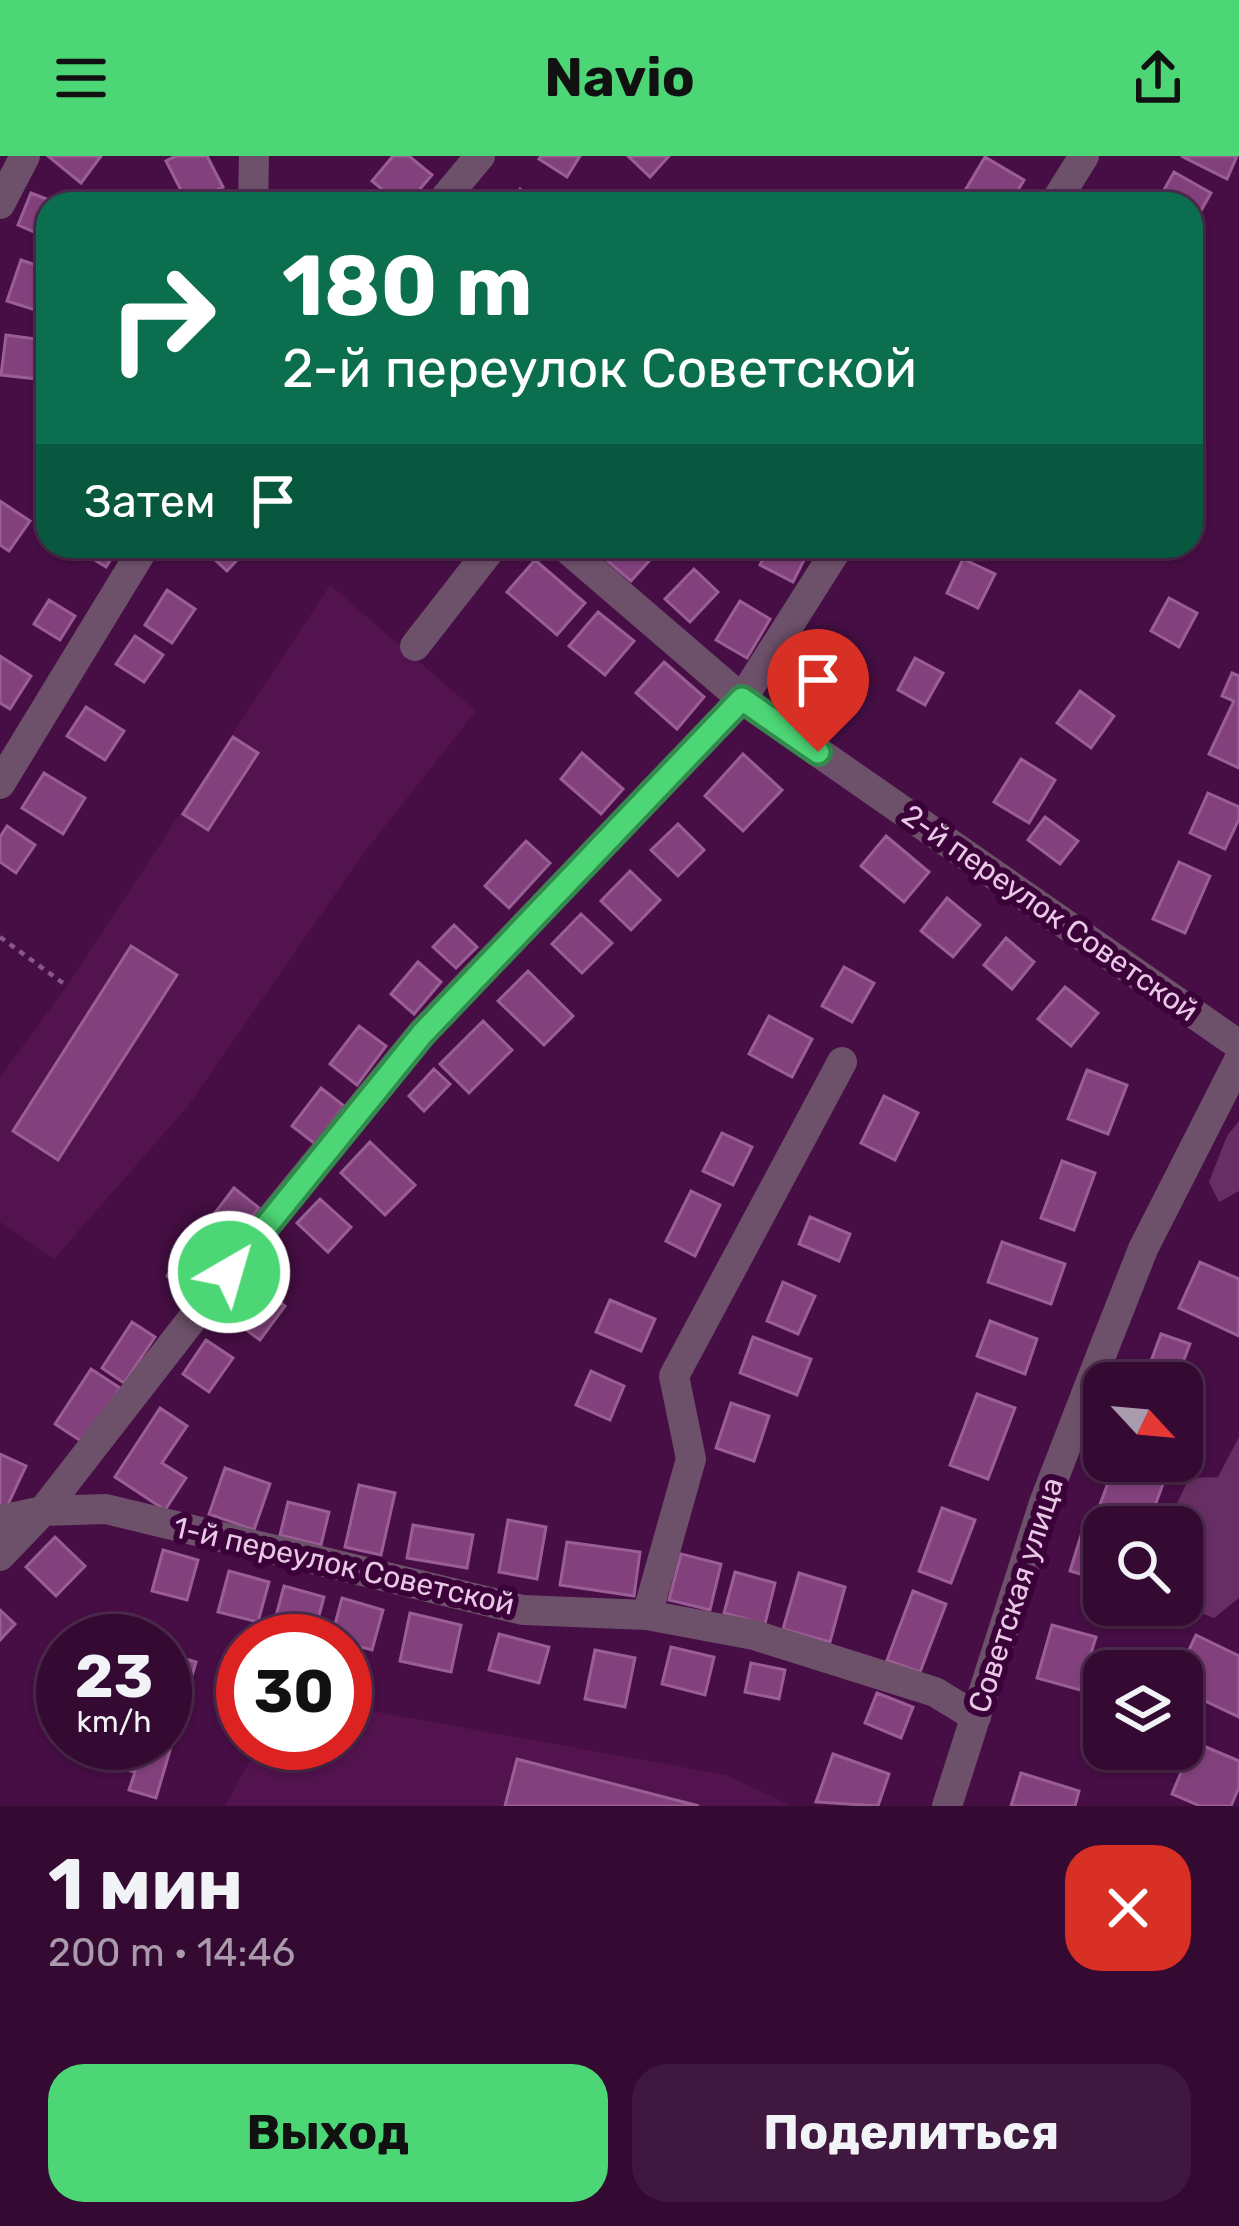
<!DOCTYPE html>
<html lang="ru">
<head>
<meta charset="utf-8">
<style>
  :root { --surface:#340a33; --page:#3f183f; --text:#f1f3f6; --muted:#a99aac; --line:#4e2b4e; --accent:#4dd676 }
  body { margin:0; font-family:Rubik,sans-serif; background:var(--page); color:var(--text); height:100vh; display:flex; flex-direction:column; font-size:45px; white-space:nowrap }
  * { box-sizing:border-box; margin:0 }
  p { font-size:39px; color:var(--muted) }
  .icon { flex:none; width:66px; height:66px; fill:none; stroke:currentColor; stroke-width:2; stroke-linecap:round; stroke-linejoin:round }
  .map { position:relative; height:1650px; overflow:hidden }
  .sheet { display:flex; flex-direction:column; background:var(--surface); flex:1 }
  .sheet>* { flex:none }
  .top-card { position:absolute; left:36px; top:36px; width:1167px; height:366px; border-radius:36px; box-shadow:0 3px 9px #0004,0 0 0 3px var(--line); background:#0b6e4f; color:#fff; overflow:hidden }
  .needle { width:78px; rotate:116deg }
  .controls { position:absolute; left:1083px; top:1206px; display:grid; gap:24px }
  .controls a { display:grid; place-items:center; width:120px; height:120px; border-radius:24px; background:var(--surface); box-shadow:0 3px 9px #0004,0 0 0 3px var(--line); font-size:60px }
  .speed { position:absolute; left:36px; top:1458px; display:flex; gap:24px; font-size:60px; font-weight:700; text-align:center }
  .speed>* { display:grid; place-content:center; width:156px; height:156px; border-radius:50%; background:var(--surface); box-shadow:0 3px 9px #0004,0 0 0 3px var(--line); line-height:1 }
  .speed small { font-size:30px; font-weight:400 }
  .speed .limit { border:18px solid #d22; background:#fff; color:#111 }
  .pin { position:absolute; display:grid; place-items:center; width:102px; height:102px; color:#fff; margin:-123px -51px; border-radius:50% 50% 50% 0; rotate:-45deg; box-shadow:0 0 12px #0007 }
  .pin .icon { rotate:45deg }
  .me { position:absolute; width:132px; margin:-66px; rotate:38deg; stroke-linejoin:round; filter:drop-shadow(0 0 9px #0008) }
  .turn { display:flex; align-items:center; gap:42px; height:252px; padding:0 48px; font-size:54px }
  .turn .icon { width:156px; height:156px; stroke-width:2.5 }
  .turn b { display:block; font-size:84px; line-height:102px }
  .then { display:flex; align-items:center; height:114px; padding:0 48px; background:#0003; gap:24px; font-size:45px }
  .round { display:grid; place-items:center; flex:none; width:126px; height:126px; border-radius:36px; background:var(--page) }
  .summary { display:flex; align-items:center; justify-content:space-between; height:204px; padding:0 48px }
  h1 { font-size:72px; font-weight:700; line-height:90px }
  .button { display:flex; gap:24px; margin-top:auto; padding:24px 48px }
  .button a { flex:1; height:138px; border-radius:36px; background:var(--accent); color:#111; font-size:48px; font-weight:700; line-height:138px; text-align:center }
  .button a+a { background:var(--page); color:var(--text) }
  header { display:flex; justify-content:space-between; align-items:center; height:156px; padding:0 48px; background:var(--accent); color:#111; font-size:54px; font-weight:700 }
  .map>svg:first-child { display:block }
  .built { fill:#52134f }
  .green { fill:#672e63 }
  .building { fill:#82417d; stroke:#9a5e95; stroke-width:3 }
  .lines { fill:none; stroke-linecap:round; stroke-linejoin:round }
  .path { stroke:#865884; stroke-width:4.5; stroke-dasharray:6 6; stroke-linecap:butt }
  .minor { stroke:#6d516a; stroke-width:30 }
  .route-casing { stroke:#328b4d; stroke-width:30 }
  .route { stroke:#4dd676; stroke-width:21 }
  .labels { text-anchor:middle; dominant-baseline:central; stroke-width:12; stroke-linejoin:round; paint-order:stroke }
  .street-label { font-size:30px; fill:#e9c8e5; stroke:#3b0239 }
</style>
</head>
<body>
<header><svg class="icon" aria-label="menu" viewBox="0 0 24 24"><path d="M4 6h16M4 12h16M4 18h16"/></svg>Navio<svg class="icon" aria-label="share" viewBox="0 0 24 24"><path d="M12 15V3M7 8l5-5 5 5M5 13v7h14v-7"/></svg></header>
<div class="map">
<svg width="1239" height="1650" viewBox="0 0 1239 1650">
  <rect width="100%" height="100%" fill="#460e44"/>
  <path class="built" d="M330 429 476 555 363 698 188 950 54 1103 0 1066V921L67 830Z
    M345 1550 726 1619 792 1650H225L260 1587H345Z"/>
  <path class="green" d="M1239 965V1035L1219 1046 1209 1026 1227 980Z
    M1239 1281V1442L1214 1462 1180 1449 1182 1371H1166L1189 1322 1218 1321Z"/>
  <path class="building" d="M48 0H101L81 27Z
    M176 0H207L223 31 188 48 166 5Z
    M393 0H409L432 19 407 48H400L372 25Z
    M541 0H580L567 21 539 3Z
    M628 0H669L650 21Z
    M1181 0H1237L1227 23Z
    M985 1 1024 24 1010 48H957Z
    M1174 16 1211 37 1191 72V48H1156Z
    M520 33 539 48H508Z
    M31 37 59 48H48V82L18 69Z
    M21 104 48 113 45 157 7 145Z
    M6 179 43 184 38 223 1 219Z
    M0 345 30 365 9 395 0 389Z
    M72 390H119L106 411Z
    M204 390H250L227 415 202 392Z
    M615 390H654L659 394 631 425 604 402Z
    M769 390H811L793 426 760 409Z
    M963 403 995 418 978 452 947 437Z
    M535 404 585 447 557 479 507 436Z
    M694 413 718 436 690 466 665 443Z
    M167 434 195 453 172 487 145 469Z
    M1169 442 1197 457 1179 491 1151 475Z
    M49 444 75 460 60 484 34 468Z
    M740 445 770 463 747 502 716 484Z
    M598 456 634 485 605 519 569 490Z
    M135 480 163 499 144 526 116 508Z
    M0 500 31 520 10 553 0 547Z
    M915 502 943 517 925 549 898 534Z
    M664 506 704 541 677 573 636 537Z
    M1232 517 1239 520V612L1209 598 1234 545 1222 540Z
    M1080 535 1114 560 1091 592 1057 567Z
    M86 551 124 575 105 604 67 580Z
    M233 581 258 597 208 674 183 658Z
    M582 597 623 633 601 658 561 623Z
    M743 598 782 634 743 675 705 640Z
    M1021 603 1055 624 1029 667 994 646Z
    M44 617 85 642 63 678 22 652Z
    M1208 637 1239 651V663L1225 693 1190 677Z
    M1045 661 1078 685 1060 708 1028 684Z
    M678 668 704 694 678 720 651 694Z
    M7 670 35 689 16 717 0 706V681Z
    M886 680 929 716 904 746 861 710Z
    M526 685 550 707 509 752 485 730Z
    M1179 706 1210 720 1185 777 1153 763Z
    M630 715 660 744 631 774 601 745Z
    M947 742 980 769 953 801 921 775Z
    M581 758 612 787 582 817 552 788Z
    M454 769 477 791 456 812 433 791Z
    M1006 782 1034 806 1012 833 984 809Z
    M131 790 177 819 58 1004 13 975Z
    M418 806 441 826 414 858 391 838Z
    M844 811 874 827 852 866 822 850Z
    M528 815 573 860 544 889 498 845Z
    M1065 831 1098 857 1071 890 1038 863Z
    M769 860 812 883 792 921 749 898Z
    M483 865 512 894 469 937 440 908Z
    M359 870 386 890 357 929 330 908Z
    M434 913 450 928 424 955 409 940Z
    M1087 914 1127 929 1108 978 1068 963Z
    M321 932 344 950 315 988 292 970Z
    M884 940 918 957 895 1004 861 987Z
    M722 977 752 991 733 1029 703 1015Z
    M370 986 415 1029 385 1059 341 1017Z
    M1062 1005 1095 1017 1074 1074 1041 1062Z
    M234 1032 259 1052 238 1078 214 1058Z
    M691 1035 720 1049 695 1100 666 1085Z
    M320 1043 351 1071 328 1096 297 1067Z
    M810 1061 850 1078 839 1105 799 1088Z
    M202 1073 226 1091 190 1138 167 1120Z
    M1002 1086 1065 1108 1051 1148 988 1126Z
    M1200 1106 1239 1123V1180L1179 1152Z
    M251 1125 285 1150 260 1184 226 1159Z
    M783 1126 815 1140 798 1178 767 1165Z
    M610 1144 655 1163 641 1195 596 1176Z
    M990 1165 1037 1183 1025 1218 977 1200Z
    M132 1166 155 1181 124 1227 102 1212Z
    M1161 1178 1190 1188 1175 1227H1143Z
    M753 1181 811 1203 797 1239 740 1217Z
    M206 1184 233 1202 209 1236 183 1218Z
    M91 1213 120 1232 84 1287 55 1268Z
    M591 1215 624 1230 610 1264 576 1249Z
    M977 1238 1015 1252 988 1323 950 1309Z
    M731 1247 769 1260 754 1305 716 1292Z
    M160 1252 187 1270 162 1307 186 1322 165 1354 115 1321Z
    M0 1298 26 1310 4 1357 0 1355Z
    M1116 1305 1166 1320 1147 1371 1098 1354Z
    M225 1312 270 1328 254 1374 209 1358Z
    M359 1329 395 1337 381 1399 345 1391Z
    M288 1346 329 1356 321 1389 280 1379Z
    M942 1352 975 1364 951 1427 919 1415Z
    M508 1364 546 1371 537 1423 499 1416Z
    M413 1369 473 1379 467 1412 407 1402Z
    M1082 1376 1104 1382V1425L1070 1415Z
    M55 1381 85 1410 56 1440 26 1411Z
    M567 1386 640 1396 634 1440 560 1429Z
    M163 1394 198 1404 187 1444 152 1435Z
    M681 1398 721 1408 710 1454 669 1444Z
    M229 1415 269 1426 258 1466 218 1456Z
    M735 1416 775 1427 765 1468 724 1457Z
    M799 1417 845 1431 830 1486 783 1473Z
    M284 1430 324 1441 313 1482 273 1471Z
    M913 1435 946 1448 920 1516 887 1504Z
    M342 1442 383 1454 372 1494 331 1483Z
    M0 1454 15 1468 0 1484Z
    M410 1457 461 1469 451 1516 400 1505Z
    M1052 1469 1096 1481 1080 1534 1037 1522Z
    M499 1478 549 1491 539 1527 489 1514Z
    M1196 1479 1239 1500V1561L1182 1534V1515H1179Z
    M671 1491 714 1501 705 1539 662 1528Z
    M595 1494 635 1502 625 1551 585 1543Z
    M165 1497 196 1506 156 1642 129 1634 135 1616 119 1612 127 1587H165Z
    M751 1507 785 1514 779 1543 745 1536Z
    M877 1537 913 1551 901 1582 865 1567Z
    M1194 1586 1239 1605V1631L1231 1650H1200L1172 1638Z
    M833 1598 889 1618 878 1650 816 1646Z
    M517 1603 699 1650H505Z
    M1021 1617 1079 1635 1075 1650H1011Z"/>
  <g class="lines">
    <path class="path" d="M0 781 67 830"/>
    <path class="minor" d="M0 48 25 0
      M253 48 254 0
      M440 48 480 0
      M1054 48 1084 0
      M564 390 742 543 1239 889
      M415 490 493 390
      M0 628 145 390
      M0 1364 43 1355 106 1353 523 1454 647 1459 754 1479 935 1536 976 1561
      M0 1400 43 1355 255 1082 422 877 742 543 839 390
      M647 1459 691 1303 674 1220 842 906
      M947 1650 1044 1347 1102 1197 1143 1093 1239 904"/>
  </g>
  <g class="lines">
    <defs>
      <path id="route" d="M229 1116 422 878 742 543 818 596"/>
    </defs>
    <use href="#route" class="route-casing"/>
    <use href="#route" class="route"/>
  </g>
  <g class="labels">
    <g class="street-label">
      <text transform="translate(1050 757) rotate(35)">2-й переулок Советской</text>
      <text transform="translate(344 1410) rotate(13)">1-й переулок Советской</text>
      <text transform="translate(1016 1439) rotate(-72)">Советская улица</text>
    </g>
  </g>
</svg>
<div class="controls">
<a><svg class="needle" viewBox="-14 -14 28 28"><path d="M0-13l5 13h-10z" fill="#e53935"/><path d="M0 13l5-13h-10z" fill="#a99aac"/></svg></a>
<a><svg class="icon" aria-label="search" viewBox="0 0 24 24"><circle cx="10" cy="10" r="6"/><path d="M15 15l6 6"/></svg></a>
<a><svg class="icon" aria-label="layers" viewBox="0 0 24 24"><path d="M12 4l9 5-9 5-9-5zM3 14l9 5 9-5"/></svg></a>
</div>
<div class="speed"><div>23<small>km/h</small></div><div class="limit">30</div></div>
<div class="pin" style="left:818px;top:596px;background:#d93025"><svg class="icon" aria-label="arrive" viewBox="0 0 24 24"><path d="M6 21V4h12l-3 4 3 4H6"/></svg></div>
<svg class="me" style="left:229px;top:1116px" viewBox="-20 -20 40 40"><circle r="17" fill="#4dd676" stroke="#fff" stroke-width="3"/><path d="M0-11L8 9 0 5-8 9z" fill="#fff"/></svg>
<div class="top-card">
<div class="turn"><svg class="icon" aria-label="right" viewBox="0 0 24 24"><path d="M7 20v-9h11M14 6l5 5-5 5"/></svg><div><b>180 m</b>2-й переулок Советской</div></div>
<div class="then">Затем<svg class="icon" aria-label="arrive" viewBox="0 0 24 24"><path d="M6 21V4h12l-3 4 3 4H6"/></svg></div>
</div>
</div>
<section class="sheet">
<div class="summary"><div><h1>1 мин</h1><p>200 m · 14:46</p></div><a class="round" style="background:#d93025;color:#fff"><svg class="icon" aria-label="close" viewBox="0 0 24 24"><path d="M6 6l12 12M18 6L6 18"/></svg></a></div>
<div class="button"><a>Выход</a><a>Поделиться</a></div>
</section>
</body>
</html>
